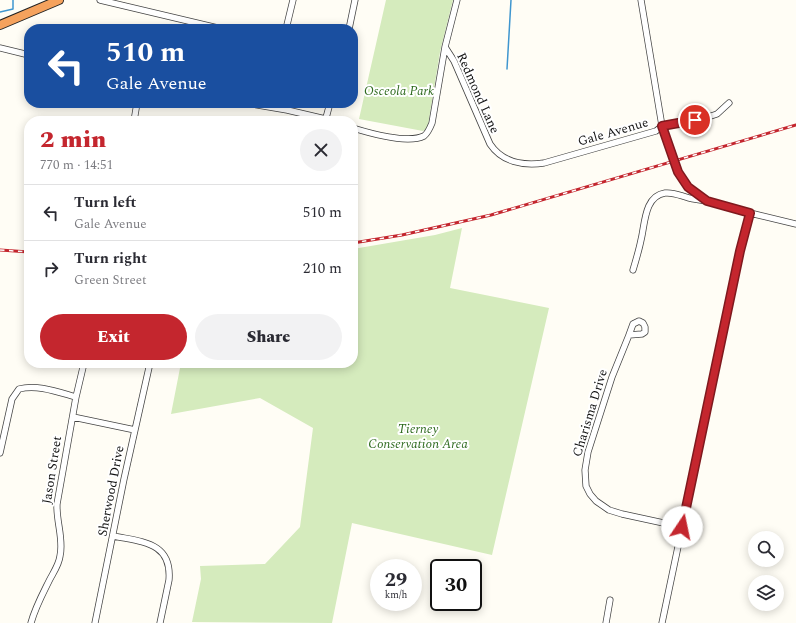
<!DOCTYPE html>
<html lang="en">
<head>
<meta charset="utf-8">
<style>
  :root { --surface:#fff; --page:#f2f2f3; --text:#2b2b33; --muted:#7c7c81; --line:#e1e1e2; --accent:#c4262e }
  body { margin:0; font-family:Spectral,serif; background:var(--page); color:var(--text); height:100vh; display:flex; flex-direction:column; font-size:15px; white-space:nowrap }
  * { box-sizing:border-box; margin:0 }
  p { font-size:13px; color:var(--muted) }
  .icon { flex:none; width:22px; height:22px; fill:none; stroke:currentColor; stroke-width:2; stroke-linecap:round; stroke-linejoin:round }
  .map { position:relative; flex:1; overflow:hidden }
  .side { position:absolute; left:24px; top:116px; width:334px; height:252px; display:flex; flex-direction:column; background:var(--surface); border-radius:16px; box-shadow:0 2px 10px #0003 }
  .side>* { flex:none }
  .guide { position:absolute; left:24px; top:24px; width:334px; height:84px; border-radius:16px; box-shadow:0 2px 10px #0003; background:#1a4fa0; color:#fff; overflow:hidden }
  .tools { position:absolute; left:748px; top:531px; display:grid; gap:8px }
  .tools a { display:grid; place-items:center; width:36px; height:36px; border-radius:50%; background:var(--surface); box-shadow:0 2px 10px #0003; font-size:20px }
  .speed { position:absolute; left:370px; top:559px; display:flex; gap:8px; font-size:20px; font-weight:700; text-align:center }
  .speed>* { display:grid; place-content:center; width:52px; height:52px; border-radius:50%; background:var(--surface); box-shadow:0 2px 10px #0003; line-height:1 }
  .speed small { font-size:10px; font-weight:400 }
  .speed .limit { border:2px solid #111; border-radius:6px; background:#fff; color:#111 }
  .pin { position:absolute; display:grid; place-items:center; width:34px; height:34px; color:#fff; margin:-17px; border:2px solid #fff; border-radius:50%; box-shadow:0 1px 4px #0007 }
  .me { position:absolute; width:44px; margin:-22px; rotate:11deg; stroke-linejoin:round; filter:drop-shadow(0 0 3px #0008) }
  .turn { display:flex; align-items:center; gap:14px; height:84px; padding:0 16px; font-size:18px }
  .turn .icon { width:52px; height:52px; stroke-width:2.5 }
  .turn b { display:block; font-size:28px; line-height:34px }
  .round { display:grid; place-items:center; flex:none; width:42px; height:42px; border-radius:21px; background:var(--page) }
  .overview { display:flex; align-items:center; justify-content:space-between; height:68px; padding:0 16px }
  h1 { font-size:24px; font-weight:800; line-height:30px; color:var(--accent) }
  .primary-button { display:flex; gap:8px; margin-top:auto; padding:8px 16px }
  .primary-button a { flex:1; height:46px; border-radius:24px; background:var(--accent); color:#fff; font-size:16px; font-weight:800; line-height:46px; text-align:center }
  .primary-button a+a { background:var(--page); color:var(--text) }
  ul { padding:0; list-style:none }
  li { display:flex; align-items:center; gap:12px; height:56px; padding:0 16px; border-top:1px solid var(--line) }
  li div { flex:1 }
  li b { display:block; font-size:15px }
  li em { font-style:normal }
  .map>svg:first-child { display:block }
  .green { fill:#d5ebbd }
  .lines { fill:none; stroke-linecap:round; stroke-linejoin:round }
  .stream { stroke:#3f96cf; stroke-width:1.5 }
  .minor-casing { stroke:#444; stroke-width:7 }
  .highway-casing { stroke:#222; stroke-width:10 }
  .minor { stroke:#fff; stroke-width:5.5 }
  .highway { stroke:#f5a25d; stroke-width:8 }
  .rail-casing { stroke:#c4262e; stroke-width:3 }
  .rail { stroke:#fff; stroke-width:1.5; stroke-dasharray:4.5; stroke-linecap:butt }
  .minor-bridge-casing { stroke:#444; stroke-width:7; stroke-linecap:butt }
  .minor-bridge { stroke:#fff; stroke-width:5.5 }
  .route-casing { stroke:#7f191e; stroke-width:10 }
  .route { stroke:#c4262e; stroke-width:7 }
  .labels { text-anchor:middle; dominant-baseline:central; stroke-width:4; stroke-linejoin:round; paint-order:stroke }
  .park-label { font-size:13px; font-style:italic; fill:#2f6b1f; stroke:#fff }
  .street-label { font-size:13px; fill:#111; stroke:#fff }
</style>
</head>
<body>
<div class="map">
<svg width="796" height="623" viewBox="0 0 796 623">
  <rect width="100%" height="100%" fill="#fffdf5"/>
  <path class="green" d="M386 0H453L440 52 428 126 426 129 423 131 359 119Z
    M462 228 450 288 549 308 492 555 352 523 332 623 192 622 201 579 200 566 265 564 300 527 313 428 260 398 171 414 181 363H353V249L435 235Z"/>
  <g class="lines">
    <path class="stream" d="M0 12 13 9V0
      M507 69 511 0"/>
    <defs>
      <path id="minor" d="M100 0 222 29
        M641 0 662 126 672 152
        M286 29 293 0
        M349 29 355 0
        M445 47 457 0
        M0 48 29 55
        M246 103 287 110 334 121
        M326 118 330 103
        M134 121 137 103
        M662 126 711 116 717 114 729 103
        M353 128C369 133 408 144 424 136 428 133 430 128 432 123L445 47 454 61 490 144C502 162 523 166 544 163L656 131 662 126
        M678 172 688 187 707 201 750 213 796 224
        M633 270C636 260 639 250 641 240 645 225 644 196 665 193 674 192 681 196 689 198 694 199 700 200 705 201
        M629 335 633 324 639 321 643 323 645 327V332L642 334 629 335 612 377 588 452 585 470 586 486 590 494 596 501 609 510 622 514 682 527
        M73 417 135 430
        M0 453 12 399 19 389C37 384 58 392 76 397
        M114 536C142 542 172 542 169 580L160 623
        M31 623C35 608 42 595 49 581 53 573 59 565 60 556 64 540 56 521 57 504L76 397 84 363
        M95 623 124 479 150 363
        M606 623 610 600
        M662 623 740 251 750 213"/>
      <path id="highway" d="M0 25 59 0"/>
    </defs>
    <use href="#minor" class="minor-casing"/>
    <use href="#highway" class="highway-casing"/>
    <use href="#minor" class="minor"/>
    <use href="#highway" class="highway"/>
    <defs>
      <path id="rail" d="M353 243 402 235 491 215 796 125
        M0 250 29 252"/>
    </defs>
    <use href="#rail" class="rail-casing"/>
    <use href="#rail" class="rail"/>
    <defs>
      <path id="minor-bridge" d="M672 152 678 172"/>
    </defs>
    <use href="#minor-bridge" class="minor-bridge-casing"/>
    <use href="#minor-bridge" class="minor-bridge"/>
  </g>
  <g class="lines">
    <defs>
      <path id="route" d="M682 527 740 251 750 213 707 201 688 187 678 172 662 126 695 120"/>
    </defs>
    <use href="#route" class="route-casing"/>
    <use href="#route" class="route"/>
  </g>
  <g class="labels">
    <g class="park-label">
      <text x="399" y="91">Osceola Park</text>
      <text x="418" y="429">Tierney<tspan x="418" dy="15">Conservation Area</tspan></text>
    </g>
    <g class="street-label">
      <text transform="translate(478 93) rotate(66)">Redmond Lane</text>
      <text transform="translate(613 132) rotate(-16)">Gale Avenue</text>
      <text transform="translate(590 413) rotate(-73)">Charisma Drive</text>
      <text transform="translate(52 470) rotate(-81)">Jason Street</text>
      <text transform="translate(111 491) rotate(-79)">Sherwood Drive</text>
    </g>
  </g>
</svg>
<div class="tools">
<a><svg class="icon" aria-label="search" viewBox="0 0 24 24"><circle cx="10" cy="10" r="6"/><path d="M15 15l6 6"/></svg></a>
<a><svg class="icon" aria-label="layers" viewBox="0 0 24 24"><path d="M12 4l9 5-9 5-9-5zM3 14l9 5 9-5"/></svg></a>
</div>
<div class="speed"><div>29<small>km/h</small></div><div class="limit">30</div></div>
<div class="pin" style="left:695px;top:120px;background:#d93025"><svg class="icon" aria-label="arrive" viewBox="0 0 24 24"><path d="M6 21V4h12l-3 4 3 4H6"/></svg></div>
<svg class="me" style="left:682px;top:527px" viewBox="-20 -20 40 40"><circle r="19" fill="#fff"/><path d="M0-13L10 11 0 6-10 11z" fill="#c4262e"/></svg>
<div class="guide">
<div class="turn"><svg class="icon" aria-label="left" viewBox="0 0 24 24"><path d="M17 20v-9H6M10 6l-5 5 5 5"/></svg><div><b>510 m</b>Gale Avenue</div></div>
</div>
<section class="side">
<div class="overview"><div><h1>2 min</h1><p>770 m · 14:51</p></div><a class="round"><svg class="icon" aria-label="close" viewBox="0 0 24 24"><path d="M6 6l12 12M18 6L6 18"/></svg></a></div>
<ul>
<li><svg class="icon" aria-label="left" viewBox="0 0 24 24"><path d="M17 20v-9H6M10 6l-5 5 5 5"/></svg><div><b>Turn left</b><p>Gale Avenue</p></div><em>510 m</em></li>
<li><svg class="icon" aria-label="right" viewBox="0 0 24 24"><path d="M7 20v-9h11M14 6l5 5-5 5"/></svg><div><b>Turn right</b><p>Green Street</p></div><em>210 m</em></li>
</ul>
<div class="primary-button"><a>Exit</a><a>Share</a></div>
</section>
</div>
</body>
</html>
